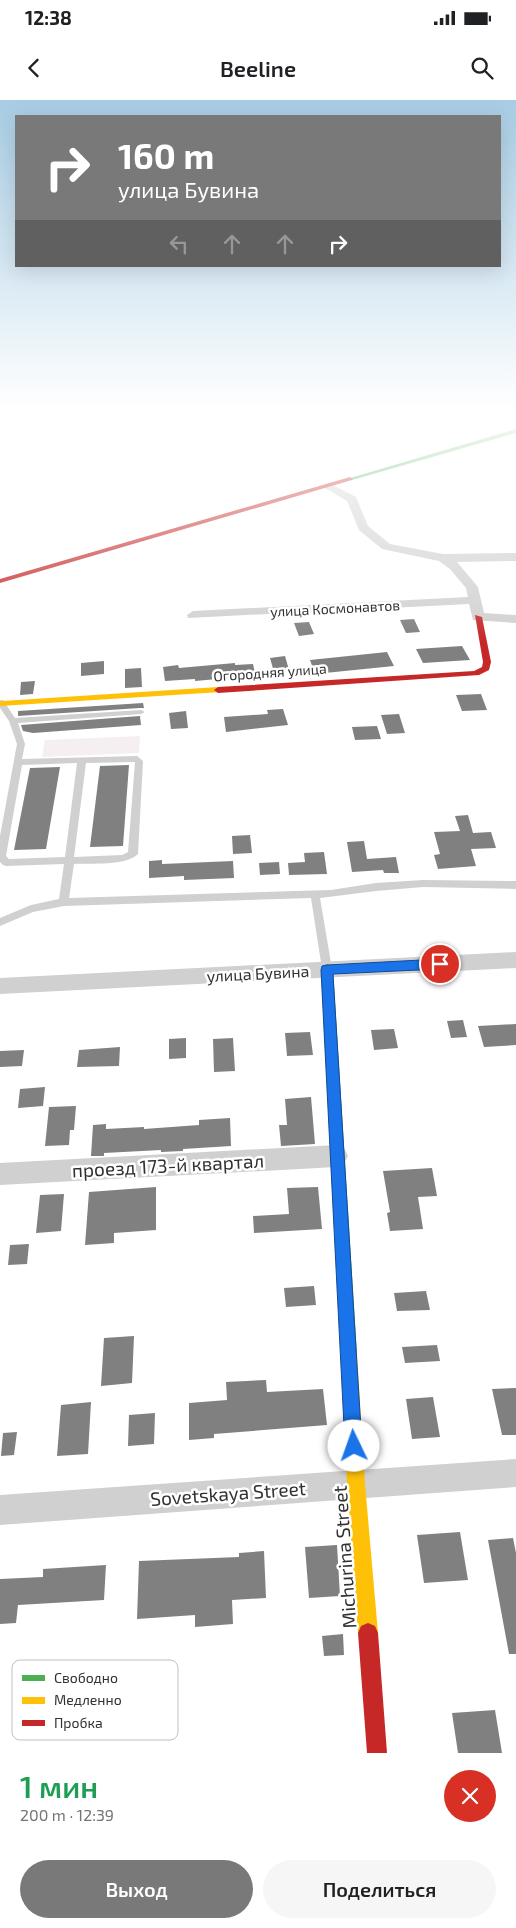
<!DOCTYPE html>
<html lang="ru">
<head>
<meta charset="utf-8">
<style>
  :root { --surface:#fff; --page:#f6f6f6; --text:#202124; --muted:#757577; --accent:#797979 }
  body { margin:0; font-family:"Exo 2",sans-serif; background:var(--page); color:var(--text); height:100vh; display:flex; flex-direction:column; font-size:19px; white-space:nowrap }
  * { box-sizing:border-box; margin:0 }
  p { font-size:16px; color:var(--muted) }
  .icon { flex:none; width:28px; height:28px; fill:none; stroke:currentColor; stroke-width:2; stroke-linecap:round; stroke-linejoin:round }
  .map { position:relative; height:1653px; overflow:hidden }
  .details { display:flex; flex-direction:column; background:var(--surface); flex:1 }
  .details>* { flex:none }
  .hud { position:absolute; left:15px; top:15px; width:486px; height:152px; border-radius:0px; box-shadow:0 5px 20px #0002; background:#797979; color:#fff; overflow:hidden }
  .pin { position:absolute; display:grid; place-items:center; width:42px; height:42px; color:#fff; margin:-21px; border:2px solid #fff; border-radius:50%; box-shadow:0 1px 5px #0007 }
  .me { position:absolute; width:55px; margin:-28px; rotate:357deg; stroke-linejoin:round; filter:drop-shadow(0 0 4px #0008) }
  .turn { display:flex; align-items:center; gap:18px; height:105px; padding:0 20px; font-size:22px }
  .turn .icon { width:65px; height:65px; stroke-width:2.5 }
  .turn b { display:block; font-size:35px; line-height:42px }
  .lanes { display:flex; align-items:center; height:48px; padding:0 20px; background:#0003; justify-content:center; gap:25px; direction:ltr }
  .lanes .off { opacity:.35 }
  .round { display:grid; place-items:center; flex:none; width:52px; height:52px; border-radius:26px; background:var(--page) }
  .overview { display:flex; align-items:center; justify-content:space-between; height:85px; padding:0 20px }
  h1 { font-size:30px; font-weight:600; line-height:38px; color:#1e9e55 }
  .primary-button { display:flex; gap:10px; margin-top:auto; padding:10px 20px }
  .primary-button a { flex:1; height:58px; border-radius:30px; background:var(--accent); color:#fff; font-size:20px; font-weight:600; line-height:58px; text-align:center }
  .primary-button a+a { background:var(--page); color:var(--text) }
  .status { display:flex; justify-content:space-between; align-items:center; height:35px; padding:0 25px; background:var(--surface); direction:ltr }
  .status svg { height:14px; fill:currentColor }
  header { display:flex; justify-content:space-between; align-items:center; height:65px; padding:0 20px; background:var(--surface); font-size:22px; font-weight:600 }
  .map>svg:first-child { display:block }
  .green { fill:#f5eff1 }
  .building { fill:#808080 }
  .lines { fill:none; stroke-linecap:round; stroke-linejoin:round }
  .lane { fill:#d0d0d0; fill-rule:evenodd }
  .street { fill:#d0d0d0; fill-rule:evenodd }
  .fast { fill:#4caf50; fill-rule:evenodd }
  .slow { fill:#ffc107; fill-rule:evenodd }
  .jam { fill:#c62828; fill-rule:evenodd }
  .route { fill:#1a73e8; stroke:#114b97 }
  .labels { text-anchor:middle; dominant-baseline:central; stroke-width:5; stroke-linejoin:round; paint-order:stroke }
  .far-street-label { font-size:14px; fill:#313131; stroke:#fff }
  .street-label { font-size:16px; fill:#313131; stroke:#fff }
  .near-street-label { font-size:19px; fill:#313131; stroke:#fff }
  .key { fill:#fff; stroke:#c1c1c1; stroke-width:1 }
  .key-label { font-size:14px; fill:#313131 }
</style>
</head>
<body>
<div class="status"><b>12:38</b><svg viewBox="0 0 49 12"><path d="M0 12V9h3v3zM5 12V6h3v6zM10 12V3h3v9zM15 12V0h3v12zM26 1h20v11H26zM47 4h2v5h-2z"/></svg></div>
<header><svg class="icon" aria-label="back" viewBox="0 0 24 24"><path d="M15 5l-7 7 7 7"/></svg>Beeline<svg class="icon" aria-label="search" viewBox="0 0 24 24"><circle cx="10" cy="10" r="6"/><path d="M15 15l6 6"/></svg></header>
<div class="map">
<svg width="516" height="1653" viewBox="0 0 516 1653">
  <rect width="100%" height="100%" fill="#fff"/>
  <path class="green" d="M140 636 139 653 42 657 45 640Z"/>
  <path class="building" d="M414 519 420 532 406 533 400 520Z
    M309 522 314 534 299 536 294 523Z
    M462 546 470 560 423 563 416 549Z
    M387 552 394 566 315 574 310 560Z
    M285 556 289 570 274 572 270 558Z
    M104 561V574L81 576V563Z
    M235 563V565L253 564 256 578 241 580 240 577 195 581V579L165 581 163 567 178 565 179 568Z
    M141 568 142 587 125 588V569Z
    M35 581 33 594 20 595 21 582Z
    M481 594 487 610 462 611 456 595Z
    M143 603 144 608H140L18 616V611Z
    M283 609 288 625 226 632 224 617 268 614 267 610Z
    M186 611 188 628 171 629 169 613Z
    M399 614 405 633 387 634 381 615Z
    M140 616 141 625 33 633 23 631 21 625Z
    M377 626 381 639 355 640 352 627Z
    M129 665 123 746 90 747 100 666Z
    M60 667 46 749 14 750 30 668Z
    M468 715 473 733 491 732 496 748 471 749 476 766 438 769 434 755 440 754 434 732 460 731 455 716Z
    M250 735 252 753 233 754 232 736Z
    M364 741 367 759 396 757 399 773H384L383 770 352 772 347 742Z
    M324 752 327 774 289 775 288 763 305 762 304 753Z
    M162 760V764L233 761 234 778 184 780V776L149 778V761Z
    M279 762 280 774 260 775 259 763Z
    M463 920 467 937 451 938 447 921Z
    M516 924V945L484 947 478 926Z
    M394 929 398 948 374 950 371 930Z
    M310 932 313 955 287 956 285 933Z
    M186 938V958L169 959V939Z
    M233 938 235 971 214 972 213 939Z
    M120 947 119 966 77 967 79 950Z
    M24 950 22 966 0 967V951Z
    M45 987 43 1006 18 1008 20 989Z
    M311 997 315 1044 281 1046 279 1025H287L285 999Z
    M76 1006 74 1030H70L69 1045 45 1046 49 1007Z
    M230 1018 231 1046 183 1049V1051L161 1052V1050L104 1053V1056H91L93 1025 106 1024V1029L144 1027V1029L199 1025V1020Z
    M432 1068 437 1096 418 1097 423 1129 390 1131 387 1113 390 1112 383 1071Z
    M156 1087V1130L114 1133V1143L85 1145 89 1092Z
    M318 1087 322 1129 254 1133 253 1116 289 1114 287 1088Z
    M64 1094 61 1131 36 1133 40 1095Z
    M29 1144 27 1164 8 1165 10 1145Z
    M314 1186 316 1205 286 1207 284 1188Z
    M426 1191 430 1210 397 1211 394 1193Z
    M134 1236 132 1283 101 1286 104 1238Z
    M437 1245 440 1261 405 1263 402 1247Z
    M266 1280 267 1292 323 1289 327 1325 214 1334V1338L189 1340V1303L227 1300 226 1282Z
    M516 1288V1335H502L492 1289Z
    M433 1297 440 1337 412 1339 406 1299Z
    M91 1302 88 1354 57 1356 61 1305Z
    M155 1313 154 1344 128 1346 129 1315Z
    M17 1332 14 1355 1 1356 3 1333Z
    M460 1432 468 1480 424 1483 417 1435Z
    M513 1438 516 1453V1554H509L488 1440Z
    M337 1445 340 1496 309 1498 305 1447Z
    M264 1451 266 1498 232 1500 233 1524 195 1527V1515L137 1519 139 1461 239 1457V1453Z
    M106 1465 104 1500 18 1505 16 1523 0 1524V1479L43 1477V1469Z
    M343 1534 344 1555 324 1556 322 1536Z
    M495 1610 502 1653H458L452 1613Z"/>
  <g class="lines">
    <path class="lane" d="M0 600H3L15 618 141 610 145 612 141 614 18 623 25 644 22 659 137 656 143 661 138 754C127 766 90 763 74 764L69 798 331 790 376 783 423 780 516 781V789L423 787 376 791 320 798 332 869 331 872H323L322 869 311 798 64 806 33 812 0 826V818L31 805 59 799 64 764 6 766 3 765 0 762V736L17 644 9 621 0 608ZM135 662 128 752 122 755 74 757 86 663ZM77 663 65 757 9 759 6 756 22 665Z"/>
    <path class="street" d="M329 383 356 397 368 426 390 444 443 454 516 453V461L457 462 478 487 484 513 516 515V523L473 520 469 504 188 518 187 515 193 511 468 497 466 488 450 469 439 461 382 449 359 430 347 401 325 388 324 386 325 384Z
      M516 852V868L0 894V878Z
      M336 1045 344 1048 348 1056 344 1064 336 1067 0 1085V1063Z
      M516 1359V1387L0 1425V1395Z"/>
    <path class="fast" d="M516 329V333L352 380 347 379Z
      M327 864 331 866 333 869 357 1254 355 1260 349 1262 343 1260 341 1254 321 869 323 866Z"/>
    <path class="slow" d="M218 587 221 588V592L0 606V602L2 601Z
      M349 1246 355 1248 357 1254 365 1384 378 1533 375 1540 368 1543 361 1540 358 1533 347 1384 341 1254 343 1248Z"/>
    <path class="jam" d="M350 377 353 379 352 380 0 483V479Z
      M475 515 482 517 491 562 489 570 479 575 218 593 214 590 218 587 474 571 482 567 483 562Z
      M368 1523 375 1526 378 1533 387 1653H367L358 1533 361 1526Z"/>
  </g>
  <linearGradient id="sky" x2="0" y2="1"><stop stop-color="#a7cce4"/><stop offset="0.57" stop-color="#fff"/><stop offset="1" stop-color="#fff" stop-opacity="0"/></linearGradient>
  <rect width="516" height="542" fill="url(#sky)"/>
  <path class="route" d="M440 859 444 861 446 864 444 867 440 869 333 874 362 1346 360 1352 354 1354 348 1352 345 1346 321 870 322 866 327 865Z"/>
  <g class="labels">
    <g class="far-street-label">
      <text transform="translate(335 508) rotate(-3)">улица Космонавтов</text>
      <text transform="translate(270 572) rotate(-4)">Огородняя улица</text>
    </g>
    <g class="street-label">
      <text transform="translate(258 873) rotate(-3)">улица Бувина</text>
    </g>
    <g class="near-street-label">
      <text transform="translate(168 1065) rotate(-3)">проезд 173-й квартал</text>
      <text transform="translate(228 1393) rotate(-4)">Sovetskaya Street</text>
      <text transform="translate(344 1457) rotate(-94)">Michurina Street</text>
    </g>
  </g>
  <rect x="12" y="1560" width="166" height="80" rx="8" class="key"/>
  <rect x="22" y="1575" width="23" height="6" fill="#4caf50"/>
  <rect x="22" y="1597" width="23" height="7" fill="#ffc107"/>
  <rect x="22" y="1620" width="23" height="6" fill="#c62828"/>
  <g class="key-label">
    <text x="54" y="1583">Свободно</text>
    <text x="54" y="1605">Медленно</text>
    <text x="54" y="1628">Пробка</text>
  </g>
</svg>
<div class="pin" style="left:440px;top:864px;background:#d93025"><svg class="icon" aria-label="arrive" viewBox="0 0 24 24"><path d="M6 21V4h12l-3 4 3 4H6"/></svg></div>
<svg class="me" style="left:354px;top:1346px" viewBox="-20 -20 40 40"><circle r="19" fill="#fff"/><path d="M0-13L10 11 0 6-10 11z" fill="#1a73e8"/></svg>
<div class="hud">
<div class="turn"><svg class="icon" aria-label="right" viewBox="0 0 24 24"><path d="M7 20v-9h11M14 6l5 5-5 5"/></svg><div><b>160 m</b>улица Бувина</div></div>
<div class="lanes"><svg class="icon off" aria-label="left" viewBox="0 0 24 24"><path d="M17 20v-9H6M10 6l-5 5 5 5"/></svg><svg class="icon off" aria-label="ahead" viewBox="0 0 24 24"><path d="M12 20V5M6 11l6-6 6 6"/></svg><svg class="icon off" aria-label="ahead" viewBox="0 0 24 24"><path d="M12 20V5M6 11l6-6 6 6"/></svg><svg class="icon" aria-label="right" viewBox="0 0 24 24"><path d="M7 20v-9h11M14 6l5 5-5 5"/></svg></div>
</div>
</div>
<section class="details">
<div class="overview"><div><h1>1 мин</h1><p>200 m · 12:39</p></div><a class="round" style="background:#d93025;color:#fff"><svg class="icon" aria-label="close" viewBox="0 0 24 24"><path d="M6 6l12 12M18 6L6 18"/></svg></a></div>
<div class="primary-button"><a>Выход</a><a>Поделиться</a></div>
</section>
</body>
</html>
